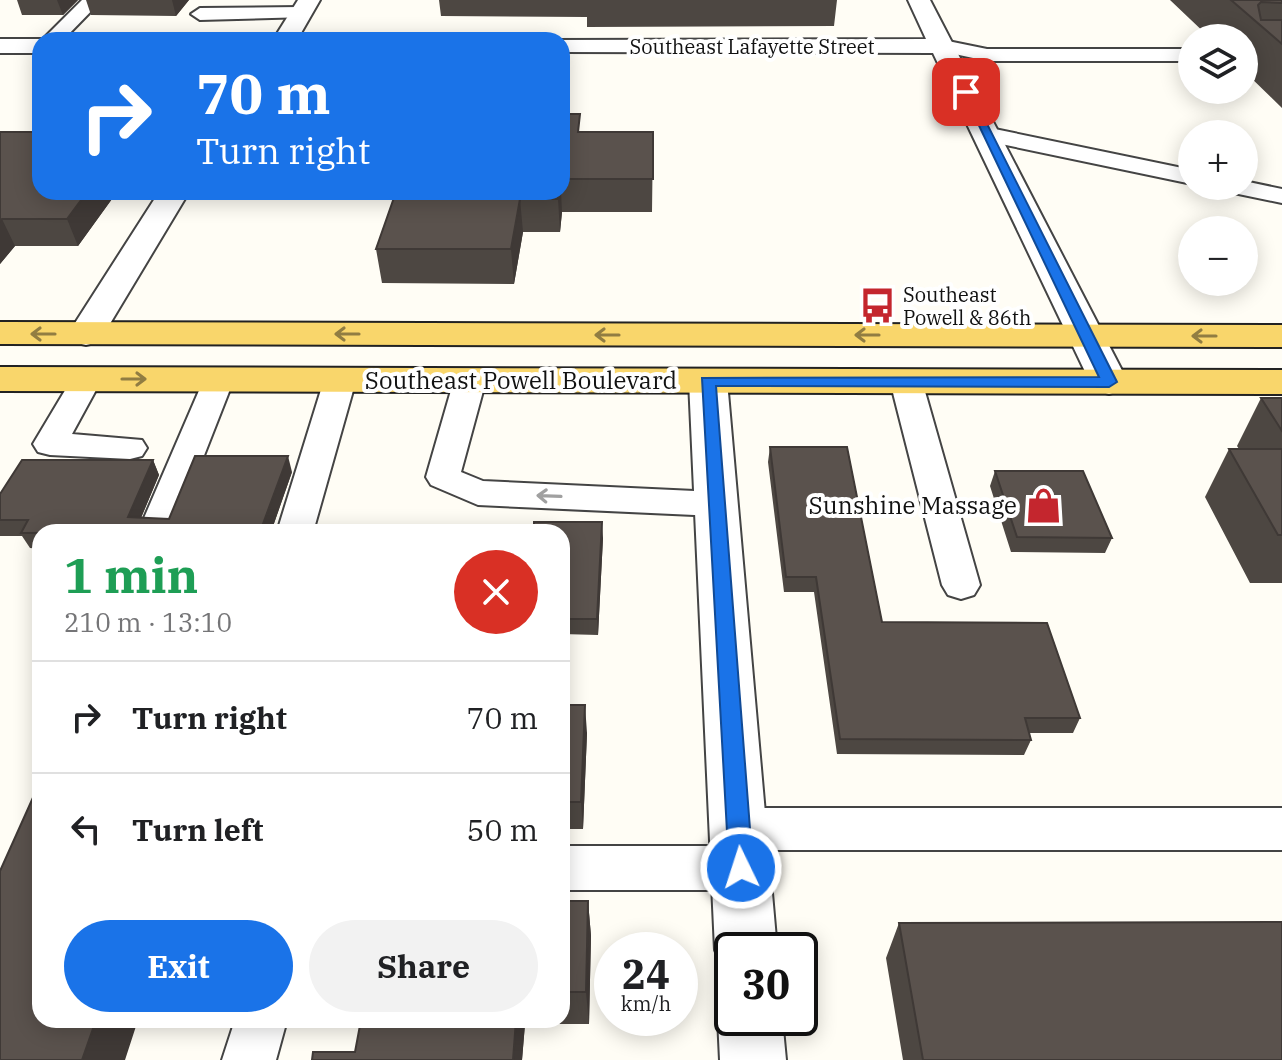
<!DOCTYPE html>
<html lang="en">
<head>
<meta charset="utf-8">
<style>
  :root { --surface:#fff; --page:#f2f2f2; --text:#202124; --muted:#757577; --line:#e0e0e0; --accent:#1a73e8 }
  body { margin:0; font-family:"IBM Plex Serif",serif; background:var(--page); color:var(--text); height:100vh; display:flex; flex-direction:column; font-size:30px; white-space:nowrap }
  * { box-sizing:border-box; margin:0 }
  p { font-size:26px; color:var(--muted) }
  .icon { flex:none; width:44px; height:44px; fill:none; stroke:currentColor; stroke-width:2; stroke-linecap:round; stroke-linejoin:round }
  .map { position:relative; flex:1; overflow:hidden }
  .sheet { position:absolute; left:32px; top:524px; width:538px; height:504px; display:flex; flex-direction:column; background:var(--surface); border-radius:24px; box-shadow:0 4px 20px #0003 }
  .sheet>* { flex:none }
  .guide { position:absolute; left:32px; top:32px; width:538px; height:168px; border-radius:24px; box-shadow:0 4px 20px #0003; background:#1a73e8; color:#fff; overflow:hidden }
  .controls { position:absolute; left:1178px; top:24px; display:grid; gap:16px }
  .controls a { display:grid; place-items:center; width:80px; height:80px; border-radius:50%; background:var(--surface); box-shadow:0 4px 20px #0003; font-size:40px }
  .speed { position:absolute; left:594px; top:932px; display:flex; gap:16px; font-size:40px; font-weight:700; text-align:center }
  .speed>* { display:grid; place-content:center; width:104px; height:104px; border-radius:50%; background:var(--surface); box-shadow:0 4px 20px #0003; line-height:1 }
  .speed small { font-size:20px; font-weight:400 }
  .speed .limit { border:4px solid #111; border-radius:12px; background:#fff; color:#111 }
  .pin { position:absolute; display:grid; place-items:center; width:68px; height:68px; color:#fff; margin:-34px; border-radius:16px; box-shadow:0 4px 12px #0006 }
  .me { position:absolute; width:88px; margin:-44px; rotate:356deg; stroke-linejoin:round; filter:drop-shadow(0 0 6px #0008) }
  .turn { display:flex; align-items:center; gap:28px; height:168px; padding:0 32px; font-size:36px }
  .turn .icon { width:104px; height:104px; stroke-width:2.5 }
  .turn b { display:block; font-size:56px; line-height:68px }
  .round { display:grid; place-items:center; flex:none; width:84px; height:84px; border-radius:42px; background:var(--page) }
  .head { display:flex; align-items:center; justify-content:space-between; height:136px; padding:0 32px }
  h1 { font-size:48px; font-weight:700; line-height:60px; color:#1e9e55 }
  .button { display:flex; gap:16px; margin-top:auto; padding:16px 32px }
  .button a { flex:1; height:92px; border-radius:48px; background:var(--accent); color:#fff; font-size:32px; font-weight:700; line-height:92px; text-align:center }
  .button a+a { background:var(--page); color:var(--text) }
  ul { padding:0; list-style:none }
  li { display:flex; align-items:center; gap:24px; height:112px; padding:0 32px; border-top:2px solid var(--line) }
  li div { flex:1 }
  li b { display:block; font-size:30px }
  li em { font-style:normal }
  .map>svg:first-child { display:block }
  .lines { fill:none; stroke-linecap:round; stroke-linejoin:round }
  .lane-casing { stroke:#444; stroke-width:4 }
  .street-casing { stroke:#444; stroke-width:4 }
  .primary-casing { stroke:#222; stroke-width:4 }
  .lane { fill:#fff; fill-rule:evenodd }
  .street { fill:#fff; fill-rule:evenodd }
  .primary { fill:#f9d66b; fill-rule:evenodd }
  .wall { fill:#4d4742 }
  .shaded-wall { fill:#3f3936 }
  .building { fill:#5a524d; stroke:#3f3936; stroke-width:2 }
  .oneway { stroke:#917d42 }
  .oneway2 { stroke:#a0a0a0 }
  .route { fill:#1a73e8; stroke:#114b97; stroke-width:2 }
  .labels { text-anchor:middle; dominant-baseline:central; stroke-width:8; stroke-linejoin:round; paint-order:stroke }
  .far-street-label { font-size:20px; fill:#111; stroke:#fff }
  .far-poi-label { font-size:20px; fill:#111; stroke:#fff; text-anchor:start }
  .street-label { font-size:24px; fill:#111; stroke:#fff }
  .poi-label { font-size:24px; fill:#111; stroke:#fff; text-anchor:end }
</style>
</head>
<body>
<div class="map">
<svg width="1282" height="1060" viewBox="0 0 1282 1060">
  <rect width="100%" height="100%" fill="#fffdf5"/>
  <g class="lines">
    <defs>
      <path id="lane" d="M82 0H102L63 40H42Z
        M301 7 310 13 308 17 200 20 191 14 200 8Z
        M943 40 987 49H1192V61H987L936 50 933 46 936 42Z
        M985 127 1192 170V184L977 139 974 134 977 129Z
        M1244 181 1282 189V203L1224 191 1221 186H1244Z
        M87 370 98 372 102 379 72 434 142 440 147 448 142 456 130 459 50 455 38 452 33 444 76 372Z
        M219 370 230 372 234 379 174 532H138L204 379 208 372Z
        M340 371 351 373 356 380 313 532H277L324 380 329 373Z
        M470 371 481 373 486 380 461 472 483 481 716 492 728 495 734 504 728 513 716 516 478 505 431 485 426 477 454 380 459 373Z
        M906 372 917 374 922 381 980 585 974 595 961 599 948 595 942 585 890 381 895 374Z
        M738 808H1282V850H751L758 853 765 868 758 883 741 890H562V846H728L722 844 715 829 722 814Z
        M235 1020H287L276 1060H222Z"/>
      <path id="street" d="M298 0H320L297 40H273Z
        M908 0H930L1128 382 1122 390 1109 394 1096 390 1090 382 933 53 562 52V40H553L926 39Z
        M0 39H40L45 40H40V53H0Z
        M159 192H189L99 342 86 345 73 342 68 334Z
        M708 369 721 373 727 381 777 950H732V974L724 971 715 950 689 381 695 373Z
        M732 994V1018H782L786 1060H720L718 1018 727 995Z"/>
      <path id="primary" d="M0 322 1282 325V347L0 344Z
        M0 367 1282 370V394L0 391Z"/>
    </defs>
    <use href="#lane" class="lane-casing"/>
    <use href="#street" class="street-casing"/>
    <use href="#primary" class="primary-casing"/>
    <use href="#lane" class="lane"/>
    <use href="#street" class="street"/>
    <use href="#primary" class="primary"/>
  </g>
  <path class="wall" d="M17 0H78L63 15H22Z
    M86 0H189L176 16 91 15Z
    M439 0H837L834 26 587 27V17L441 16Z
    M1170 0H1282V108L1244 71V38H1210Z
    M562 114 580 132H653L652 212H562L560 232H523L514 284 382 283 376 249 396 192H562Z
    M0 132 40 192H117L78 246H15L0 264Z
    M1261 398H1282V583H1250L1205 497 1229 449H1239L1237 446Z
    M770 447 882 622 1080 718 1073 733H1029L1031 740 1024 755 837 754 814 592H784L768 462Z
    M153 460 159 475 141 518 169 519 292 472 271 532H40V549L30 548 22 536H0V494Z
    M995 471 1112 538 1105 553 1011 552 990 486Z
    M562 532 603 538 598 635 562 634Z
    M562 705 587 733 583 829H562Z
    M562 901H588L591 936 589 1024H525L522 1060H312L355 1052 361 1020H562Z
    M899 923 1282 1060H903L886 958Z"/>
  <path class="shaded-wall" d="M57 0H78L63 15Z
    M172 0H189L176 16Z
    M87 192H117L78 246 67 219Z
    M558 192H561L562 212 560 232 558 199Z
    M520 199 523 232 514 284 511 249Z
    M2 219 15 246 0 264V221Z
    M288 456 292 472 271 532H260Z
    M153 460 159 475 135 532 128 517Z
    M602 522 603 538 598 635 597 619Z
    M585 705 587 733 583 829 581 802Z
    M588 901 591 936 589 1024 586 992Z
    M96 1020H138L125 1060H82Z
    M516 1020H524L525 1024 522 1060H513Z"/>
  <path class="building" d="M1231 0H1282V3L1261 2 1258 5 1261 20H1282V44Z
    M562 114H580L578 132H653V179H562Z
    M0 132H40V192H87L67 219H2L0 221Z
    M396 192H558V199H520L511 249H376Z
    M1261 398H1282V431Z
    M770 447H847L882 622 1047 623 1080 718H1025L1031 740 840 739 816 577H786Z
    M1229 449H1282V535H1278Z
    M195 456H288L260 532 21 533 28 520H0V494L22 460H153L128 517 169 519Z
    M995 471H1083L1112 538 1017 537Z
    M534 522H602L597 619H562V532H534Z
    M562 705H585L581 802H562Z
    M40 782V1020H96L82 1060H0V871Z
    M562 901H588L586 992H562Z
    M1282 922V1060H923L899 923Z
    M361 1020H516L513 1060H312L313 1052H355Z"/>
  <defs><path id="oneway-shaft" d="M-6 0H5M1.5-3L5.5 0L1.5 3" fill="none" stroke-width="1.6" stroke-linecap="round" stroke-linejoin="round" transform="scale(2)"/></defs>
  <g class="oneway">
    <use href="#oneway-shaft" transform="translate(43 334) rotate(-180)"/>
    <use href="#oneway-shaft" transform="translate(347 334) rotate(-180)"/>
    <use href="#oneway-shaft" transform="translate(607 335) rotate(-180)"/>
    <use href="#oneway-shaft" transform="translate(867 335) rotate(-180)"/>
    <use href="#oneway-shaft" transform="translate(1204 336) rotate(-180)"/>
    <use href="#oneway-shaft" transform="translate(134 379)"/>
  </g>
  <use class="oneway2" href="#oneway-shaft" transform="translate(549 496) rotate(-178)"/>
  <path class="route" d="M962 90 971 92 1117 382 1109 387 716 386 753 868 750 875 741 879 733 875 729 868 702 378 1099 377Z"/>
  <defs>
    <symbol id="bus-bare" viewBox="-9 -9 18 18"><path d="M-5-6H5V4H4V6H2V4H-2V6H-4V4H-5ZM-3.5-4V0h7V-4ZM-3.5 1.2v1.5H-2V1.2ZM2 1.2v1.5H3.5V1.2Z" fill="#c4262e" stroke="#fff" stroke-width="2.5" paint-order="stroke"/></symbol>
    <symbol id="shop-bare" viewBox="-9 -9 18 18"><path d="M-5-2.5h2.3a2.7 3.5 0 0 1 5.4 0H5L5.5 6h-11ZM-1.5-2.5h3a1.5 2.3 0 0 0-3 0Z" fill="#c4262e" stroke="#fff" stroke-width="2.5" paint-order="stroke"/></symbol>
  </defs>
  <g fill-rule="evenodd">
    <use href="#bus-bare" x="852" y="280" width="51" height="51"/>
    <use href="#shop-bare" x="1018" y="480" width="51" height="51"/>
  </g>
  <g class="labels">
    <g class="far-street-label">
      <text x="752" y="46">Southeast Lafayette Street</text>
    </g>
    <g class="far-poi-label">
      <text x="903" y="294">Southeast<tspan x="903" dy="23">Powell &amp; 86th</tspan></text>
    </g>
    <g class="street-label">
      <text x="521" y="380">Southeast Powell Boulevard</text>
    </g>
    <g class="poi-label">
      <text x="1017" y="505">Sunshine Massage</text>
    </g>
  </g>
</svg>
<div class="controls">
<a><svg class="icon" aria-label="layers" viewBox="0 0 24 24"><path d="M12 4l9 5-9 5-9-5zM3 14l9 5 9-5"/></svg></a>
<a>+</a>
<a>−</a>
</div>
<div class="speed"><div>24<small>km/h</small></div><div class="limit">30</div></div>
<div class="pin" style="left:966px;top:92px;background:#d93025"><svg class="icon" aria-label="arrive" viewBox="0 0 24 24"><path d="M6 21V4h12l-3 4 3 4H6"/></svg></div>
<svg class="me" style="left:741px;top:868px" viewBox="-20 -20 40 40"><circle r="17" fill="#1a73e8" stroke="#fff" stroke-width="3"/><path d="M0-11L8 9 0 5-8 9z" fill="#fff"/></svg>
<div class="guide">
<div class="turn"><svg class="icon" aria-label="right" viewBox="0 0 24 24"><path d="M7 20v-9h11M14 6l5 5-5 5"/></svg><div><b>70 m</b>Turn right</div></div>
</div>
<section class="sheet">
<div class="head"><div><h1>1 min</h1><p>210 m · 13:10</p></div><a class="round" style="background:#d93025;color:#fff"><svg class="icon" aria-label="close" viewBox="0 0 24 24"><path d="M6 6l12 12M18 6L6 18"/></svg></a></div>
<ul>
<li><svg class="icon" aria-label="right" viewBox="0 0 24 24"><path d="M7 20v-9h11M14 6l5 5-5 5"/></svg><div><b>Turn right</b></div><em>70 m</em></li>
<li><svg class="icon" aria-label="left" viewBox="0 0 24 24"><path d="M17 20v-9H6M10 6l-5 5 5 5"/></svg><div><b>Turn left</b></div><em>50 m</em></li>
</ul>
<div class="button"><a>Exit</a><a>Share</a></div>
</section>
</div>
</body>
</html>
